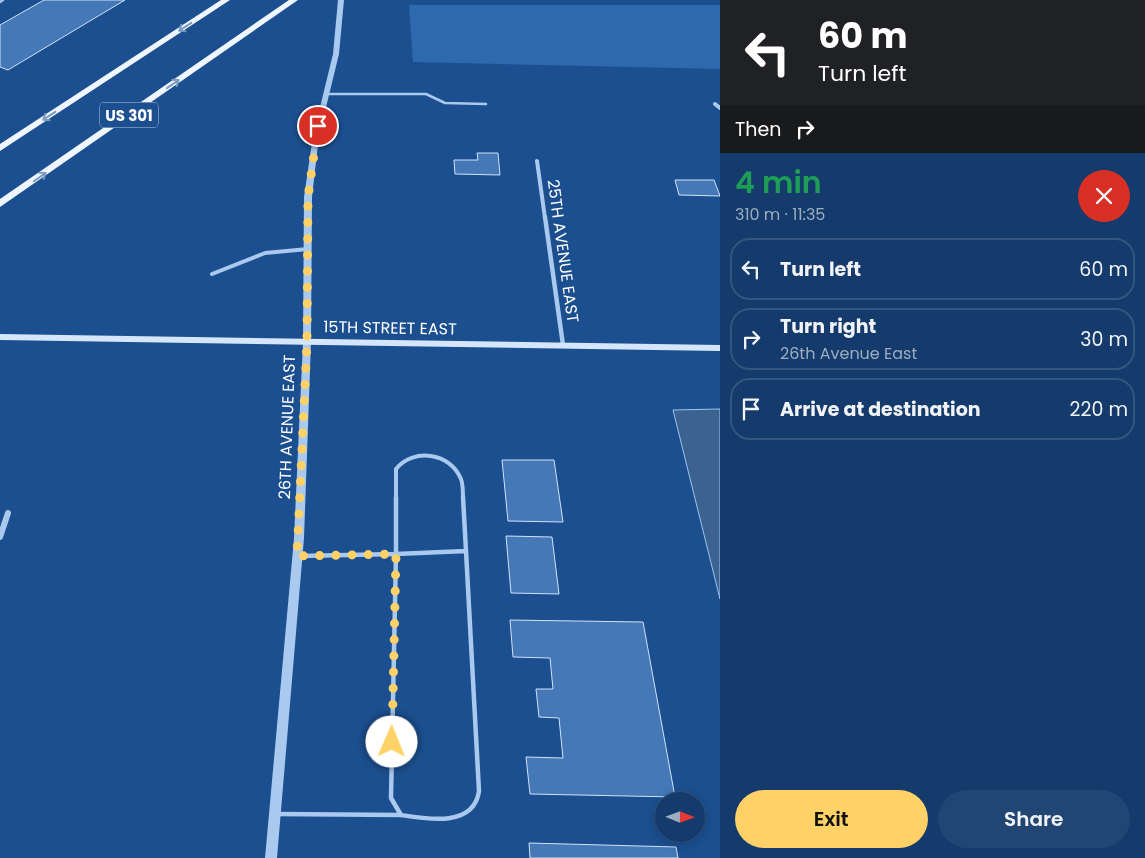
<!DOCTYPE html>
<html lang="en">
<head>
<meta charset="utf-8">
<style>
  :root { --surface:#143b6b; --page:#214673; --text:#f1f3f6; --muted:#9dadc1; --line:#33557e; --accent:#ffd166 }
  body { margin:0; font-family:Poppins,sans-serif; background:var(--page); color:var(--text); height:100vh; display:flex; flex-direction:column; font-size:19px; white-space:nowrap }
  * { box-sizing:border-box; margin:0 }
  p { font-size:16px; color:var(--muted) }
  .icon { flex:none; width:28px; height:28px; fill:none; stroke:currentColor; stroke-width:2; stroke-linecap:round; stroke-linejoin:round }
  .map { position:relative; flex:1; overflow:hidden }
  .drawer { display:flex; flex-direction:column; background:var(--surface); width:425px }
  .drawer>* { flex:none }
  .hud { background:#202124; color:#fff; overflow:hidden }
  .needle { width:32px; rotate:91deg }
  .controls { position:absolute; left:655px; top:792px; display:grid; gap:10px }
  .controls a { display:grid; place-items:center; width:50px; height:50px; border-radius:50%; background:var(--surface); box-shadow:0 2px 12px #0003,0 0 0 1px var(--line); font-size:25px }
  .pin { position:absolute; display:grid; place-items:center; width:42px; height:42px; color:#fff; margin:-21px; border:2px solid #fff; border-radius:50%; box-shadow:0 1px 5px #0007 }
  .me { position:absolute; width:55px; margin:-28px; rotate:1deg; stroke-linejoin:round; filter:drop-shadow(0 0 4px #0008) }
  .turn { display:flex; align-items:center; gap:18px; height:105px; padding:0 15px; font-size:22px }
  .turn .icon { width:65px; height:65px; stroke-width:2.5 }
  .turn b { display:block; font-size:35px; line-height:42px }
  .then { display:flex; align-items:center; height:48px; padding:0 15px; background:#0003; gap:10px; font-size:19px }
  .round { display:grid; place-items:center; flex:none; width:52px; height:52px; border-radius:26px; background:var(--page) }
  .headline { display:flex; align-items:center; justify-content:space-between; height:85px; padding:0 15px }
  h1 { font-size:30px; font-weight:600; line-height:38px; color:#1e9e55 }
  .action { display:flex; gap:10px; margin-top:auto; padding:10px 15px }
  .action a { flex:1; height:58px; border-radius:30px; background:var(--accent); color:#111; font-size:20px; font-weight:600; line-height:58px; text-align:center }
  .action a+a { background:var(--page); color:var(--text) }
  ul { padding:0; list-style:none }
  li { display:flex; align-items:center; gap:15px; height:62px; margin:0 10px 8px; padding:0 5px; border:2px solid var(--line); border-radius:20px }
  li div { flex:1 }
  li b { display:block; font-size:19px }
  li em { font-style:normal }
  main { display:flex; flex:1; min-height:0 }
  .map>svg:first-child { display:block }
  .green { fill:#2e69ad }
  .water { fill:#3c6290; stroke:#9cc4f0 }
  .building { fill:#4478b7; stroke:#cfe3fa }
  .lines { fill:none; stroke-linecap:round; stroke-linejoin:round }
  .service-far2 { stroke:#a9c9ee; stroke-width:2.5 }
  .service-far1 { stroke:#a9c9ee; stroke-width:4 }
  .service { stroke:#a9c9ee; stroke-width:4.5 }
  .minor-far2 { stroke:#a9c9ee; stroke-width:4 }
  .minor-far1 { stroke:#a9c9ee; stroke-width:4.5 }
  .minor { stroke:#a9c9ee; stroke-width:6 }
  .tertiary { fill:#a9c9ee; fill-rule:evenodd }
  .secondary { fill:#d6e6fa; fill-rule:evenodd }
  .primary { fill:#f0f6ff; fill-rule:evenodd }
  .oneway { stroke:#7b9ac1 }
  .route { stroke:#ffd166; stroke-width:9; stroke-dasharray:0 16.2 }
  .labels { text-anchor:middle; dominant-baseline:central; stroke-width:4; stroke-linejoin:round; paint-order:stroke }
  .shield { fill:#1b4f8f; stroke:#bbcadd; stroke-width:1 }
  .shield-label { font-size:15px; font-weight:bold; fill:#fff }
  .street-label { font-size:16px; fill:#fff; stroke:#1b4f8f }
</style>
</head>
<body>
<main>
<div class="map">
<svg width="720" height="858" viewBox="0 0 720 858">
  <rect width="100%" height="100%" fill="#1b4f8f"/>
  <path class="green" d="M409 5H720V69L413 62Z"/>
  <path class="water" d="M720 409V599L673 410Z"/>
  <path class="building" d="M44 0H125L8 70 0 67V25Z
    M477 153H498L500 175 455 174 454 160H478Z
    M675 180H714L720 196 679 195Z
    M502 460H554L563 522 508 521Z
    M506 536 552 537 559 594 511 593Z
    M510 620 643 622 675 797 530 794 526 757 563 758 559 718 539 717 536 689H553L550 658 513 657Z
    M529 843 676 847 678 858H530Z"/>
  <g class="lines">
    <path class="service-far2" d="M0 2 3 0
      M326 94H426L445 103 486 104"/>
    <path class="service-far1" d="M212 274 265 253 308 249
      M396 498V469C413 448 450 452 461 479 463 484 463 492 463 498"/>
    <path class="service" d="M396 497V554
      M463 497 466 551
      M396 554 391 798 401 815C426 819 474 828 479 791L466 551
      M396 554 466 551
      M299 556 396 554
      M276 814 401 815"/>
    <path class="minor-far2" d="M715 104 720 108
      M537 161 545 218"/>
    <path class="minor-far1" d="M545 217 563 345"/>
    <path class="minor" d="M0 537 8 513"/>
    <path class="tertiary" d="M338 0H344L339 54 319 136 312 197 311 342 304 538 277 858H265L294 538 303 342 304 197 313 136 333 54Z"/>
    <path class="secondary" d="M0 334 720 345V351L0 340Z"/>
    <path class="primary" d="M221 0H230L0 151V144Z
      M289 0H298L0 207V199Z"/>
  </g>
  <defs><path id="oneway-shaft" d="M-6 0H5M1.5-3L5.5 0L1.5 3" fill="none" stroke-width="1.6" stroke-linecap="round" stroke-linejoin="round" transform="scale(1.25)"/></defs>
  <g class="oneway">
    <use href="#oneway-shaft" transform="translate(185 27) rotate(147)"/>
    <use href="#oneway-shaft" transform="translate(173 84) rotate(-35)"/>
    <use href="#oneway-shaft" transform="translate(49 116) rotate(147)"/>
    <use href="#oneway-shaft" transform="translate(40 177) rotate(-35)"/>
  </g>
  <g class="lines">
    <path class="route" d="M318 126 308 197 307 342 297 556 396 554 392 742"/>
  </g>
  <g class="labels">
    <rect class="shield" x="100" y="102.5" width="58" height="25" rx="4"/>
    <g class="shield-label">
      <text x="129" y="115">US 301</text>
    </g>
    <g class="street-label">
      <text transform="translate(563 251) rotate(82)">25TH AVENUE EAST</text>
      <text transform="translate(390 328) rotate(1)">15TH STREET EAST</text>
      <text transform="translate(287 427) rotate(-88)">26TH AVENUE EAST</text>
    </g>
  </g>
</svg>
<div class="controls">
<a><svg class="needle" viewBox="-14 -14 28 28"><path d="M0-13l5 13h-10z" fill="#e53935"/><path d="M0 13l5-13h-10z" fill="#9dadc1"/></svg></a>
</div>
<div class="pin" style="left:318px;top:126px;background:#d93025"><svg class="icon" aria-label="arrive" viewBox="0 0 24 24"><path d="M6 21V4h12l-3 4 3 4H6"/></svg></div>
<svg class="me" style="left:392px;top:742px" viewBox="-20 -20 40 40"><circle r="19" fill="#fff"/><path d="M0-13L10 11 0 6-10 11z" fill="#ffd166"/></svg>
</div>
<section class="drawer">
<div class="hud">
<div class="turn"><svg class="icon" aria-label="left" viewBox="0 0 24 24"><path d="M17 20v-9H6M10 6l-5 5 5 5"/></svg><div><b>60 m</b>Turn left</div></div>
<div class="then">Then<svg class="icon" aria-label="right" viewBox="0 0 24 24"><path d="M7 20v-9h11M14 6l5 5-5 5"/></svg></div>
</div>
<div class="headline"><div><h1>4 min</h1><p>310 m · 11:35</p></div><a class="round" style="background:#d93025;color:#fff"><svg class="icon" aria-label="close" viewBox="0 0 24 24"><path d="M6 6l12 12M18 6L6 18"/></svg></a></div>
<ul>
<li><svg class="icon" aria-label="left" viewBox="0 0 24 24"><path d="M17 20v-9H6M10 6l-5 5 5 5"/></svg><div><b>Turn left</b></div><em>60 m</em></li>
<li><svg class="icon" aria-label="right" viewBox="0 0 24 24"><path d="M7 20v-9h11M14 6l5 5-5 5"/></svg><div><b>Turn right</b><p>26th Avenue East</p></div><em>30 m</em></li>
<li><svg class="icon" aria-label="arrive" viewBox="0 0 24 24"><path d="M6 21V4h12l-3 4 3 4H6"/></svg><div><b>Arrive at destination</b></div><em>220 m</em></li>
</ul>
<div class="action"><a>Exit</a><a>Share</a></div>
</section>
</main>
</body>
</html>
